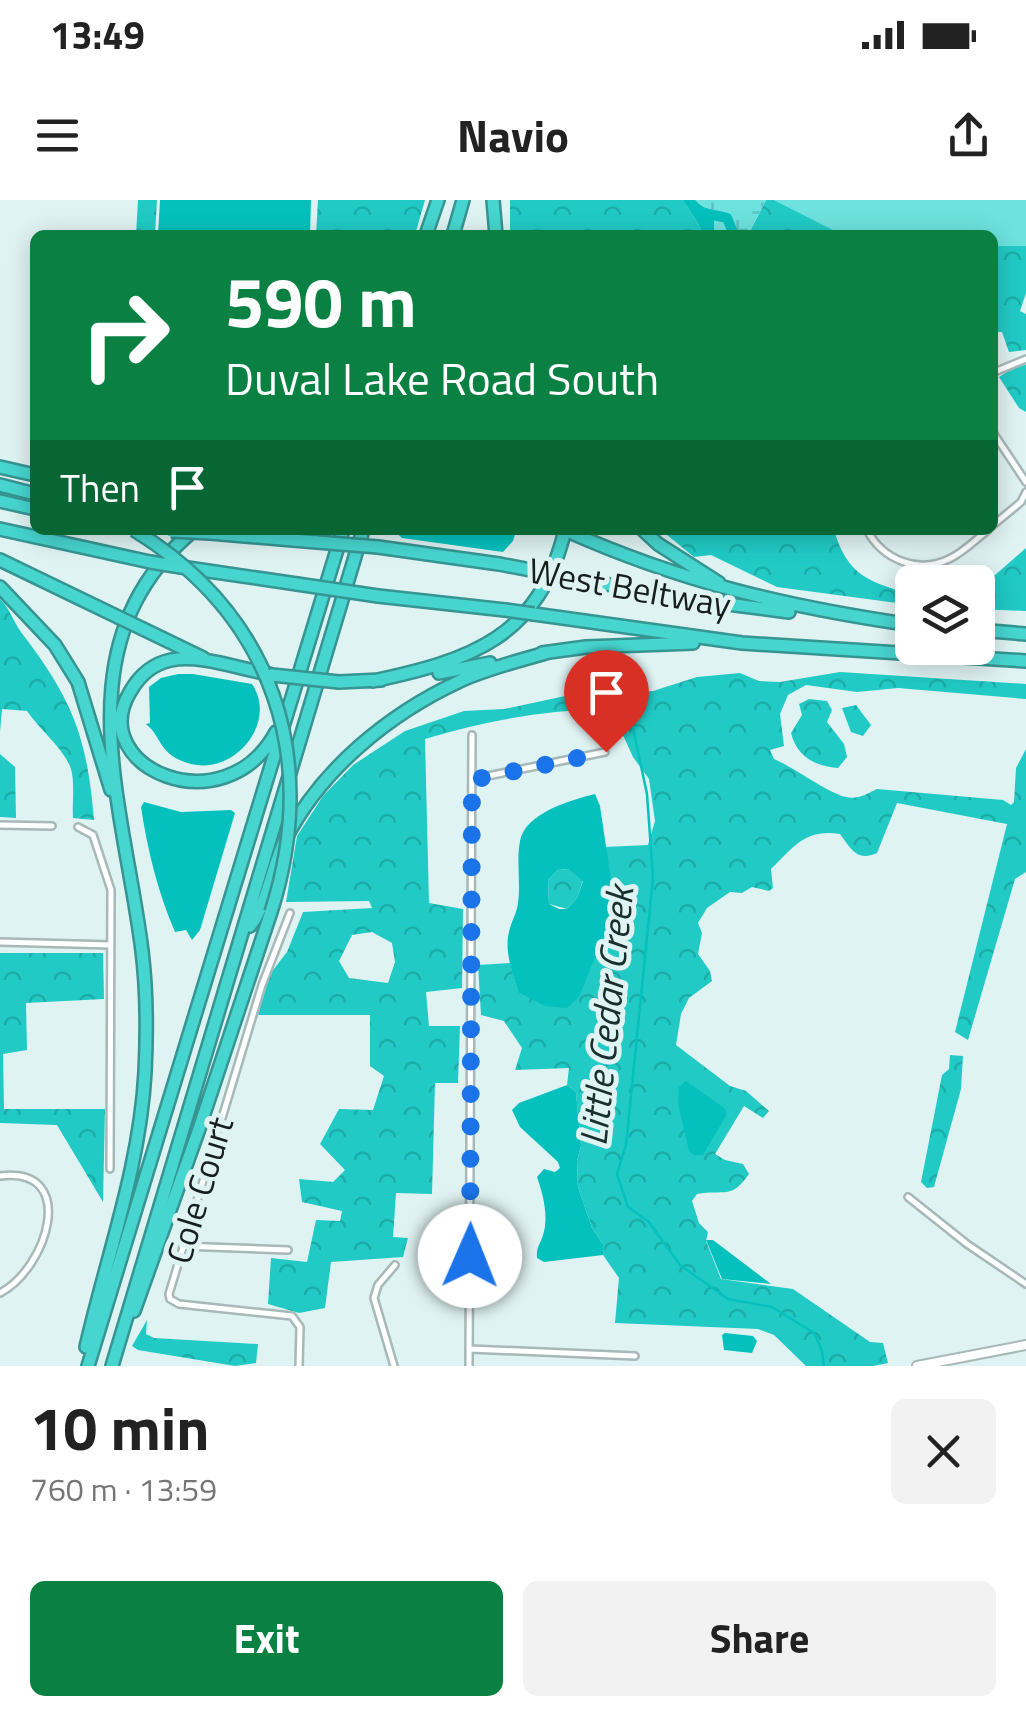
<!DOCTYPE html>
<html lang="en">
<head>
<meta charset="utf-8">
<style>
  :root { --surface:#fff; --page:#f2f2f2; --text:#222; --muted:#767676; --accent:#0b8043 }
  body { margin:0; font-family:"Titillium Web",sans-serif; background:var(--page); color:var(--text); height:100vh; display:flex; flex-direction:column; font-size:38px; white-space:nowrap }
  * { box-sizing:border-box; margin:0 }
  p { font-size:32px; color:var(--muted) }
  .icon { flex:none; width:55px; height:55px; fill:none; stroke:currentColor; stroke-width:2; stroke-linecap:round; stroke-linejoin:round }
  .map { position:relative; height:1166px; overflow:hidden }
  .side { display:flex; flex-direction:column; background:var(--surface); flex:1 }
  .side>* { flex:none }
  .top-card { position:absolute; left:30px; top:30px; width:968px; height:305px; border-radius:15px; box-shadow:0 5px 25px #0003; background:#0b8043; color:#fff; overflow:hidden }
  .buttons { position:absolute; left:895px; top:365px; display:grid; gap:20px }
  .buttons a { display:grid; place-items:center; width:100px; height:100px; border-radius:15px; background:var(--surface); box-shadow:0 5px 25px #0003; font-size:50px }
  .pin { position:absolute; display:grid; place-items:center; width:85px; height:85px; color:#fff; margin:-102px -42px; border-radius:50% 50% 50% 0; rotate:-45deg; box-shadow:0 0 10px #0007 }
  .pin .icon { rotate:45deg }
  .me { position:absolute; width:110px; margin:-55px; rotate:1deg; stroke-linejoin:round; filter:drop-shadow(0 0 8px #0008) }
  .turn { display:flex; align-items:center; gap:35px; height:210px; padding:0 30px; font-size:45px }
  .turn .icon { width:130px; height:130px; stroke-width:2.5 }
  .turn b { display:block; font-size:70px; line-height:85px }
  .then { display:flex; align-items:center; height:95px; padding:0 30px; background:#0003; gap:20px; font-size:38px }
  .round { display:grid; place-items:center; flex:none; width:105px; height:105px; border-radius:15px; background:var(--page) }
  .summary { display:flex; align-items:center; justify-content:space-between; height:170px; padding:0 30px }
  h1 { font-size:60px; font-weight:700; line-height:75px }
  .cta { display:flex; gap:20px; margin-top:auto; padding:20px 30px }
  .cta a { flex:1; height:115px; border-radius:15px; background:var(--accent); color:#fff; font-size:40px; font-weight:700; line-height:115px; text-align:center }
  .cta a+a { background:var(--page); color:var(--text) }
  .status { display:flex; justify-content:space-between; align-items:center; height:70px; padding:0 50px; background:var(--surface); direction:ltr }
  .status svg { height:28px; fill:currentColor }
  header { display:flex; justify-content:space-between; align-items:center; height:130px; padding:0 30px; background:var(--surface); font-size:45px; font-weight:700 }
  .map>svg:first-child { display:block }
  .green { fill:#6de2de }
  .forest { fill:url(#forest-crowns); fill-rule:evenodd }
  .wetland { fill:url(#wetland-marsh) }
  .water { fill:#04c1bd; fill-rule:evenodd }
  .lines { fill:none; stroke-linecap:round; stroke-linejoin:round }
  .stream { stroke:#04c1bd; stroke-width:2.5 }
  .river { stroke:#04c1bd; stroke-width:10 }
  .street-casing { stroke:#a6b9b8; stroke-width:10 }
  .secondary-casing { stroke:#a6b9b8; stroke-width:12 }
  .highway-casing { stroke:#369592; stroke-width:16 }
  .street { stroke:#fff; stroke-width:5 }
  .secondary { stroke:#fff; stroke-width:8 }
  .highway { stroke:#47d5d0; stroke-width:11 }
  .highway-bridge-casing { stroke:#369592; stroke-width:16; stroke-linecap:butt }
  .highway-bridge { stroke:#47d5d0; stroke-width:11 }
  .route { stroke:#1a73e8; stroke-width:18; stroke-dasharray:0 32.4 }
  .labels { text-anchor:middle; dominant-baseline:central; stroke-width:10; stroke-linejoin:round; paint-order:stroke }
  .street-label { font-size:35px; fill:#171e1e; stroke:#dff3f2 }
  .water-label { font-size:38px; font-style:italic; fill:#17302f; stroke:#dff3f2 }
</style>
</head>
<body>
<div class="status"><b>13:49</b><svg viewBox="0 0 49 12"><path d="M0 12V9h3v3zM5 12V6h3v6zM10 12V3h3v9zM15 12V0h3v12zM26 1h20v11H26zM47 4h2v5h-2z"/></svg></div>
<header><svg class="icon" aria-label="menu" viewBox="0 0 24 24"><path d="M4 6h16M4 12h16M4 18h16"/></svg>Navio<svg class="icon" aria-label="share" viewBox="0 0 24 24"><path d="M12 15V3M7 8l5-5 5 5M5 13v7h14v-7"/></svg></header>
<div class="map">
<svg width="1026" height="1166" viewBox="0 0 1026 1166">
  <defs>
    <pattern id="forest-crowns" width="20" height="18" patternUnits="userSpaceOnUse" patternTransform="scale(2.5)"><rect width="20" height="18" fill="#21cac5"/><path d="M2 6a3 3 0 1 1 6 0M12 15a3 3 0 1 1 6 0" fill="none" stroke="#1dada9"/></pattern>
    <pattern id="wetland-marsh" width="20" height="14" patternUnits="userSpaceOnUse" patternTransform="scale(2.5)"><rect width="20" height="14" fill="#6de2de"/><path d="M1 5h8M5 5V1M11 12h8M15 12V8" fill="none" stroke="#5ec1be"/></pattern>
  </defs>
  <rect width="100%" height="100%" fill="#dff3f2"/>
  <path class="green" d="M774 0H1026V46H993L992 35H843Z"/>
  <path class="forest" d="M138 0H157L155 35H136Z
    M318 0H425L415 35H316Z
    M510 0H684C690 14 699 20 702 35H510Z
    M766 0H774L843 35H748Z
    M993 46H1026V93L1020 111 1026 114V150L1009 152 1002 132H993Z
    M1026 165V212L1019 208 999 177 1016 166Z
    M661 330H834C848 377 869 381 912 395V405L777 387 711 355 694 357Z
    M1026 348V411L978 409V385L995 375Z
    M0 399C9 407 13 421 21 432 72 499 87 535 94 620L73 618C72 603 75 583 71 569 65 550 40 530 27 511L2 509 0 532Z
    M840 472 1026 484V499L898 488 857 492 806 485 788 495 780 514 784 546 770 550 774 559C795 568 828 593 846 597 857 600 867 594 877 589L1003 600 1011 605 1014 602 1016 568 1026 549V672L1015 679 968 840 955 832 1007 624 897 603 877 653C857 662 851 649 840 634 805 629 795 646 771 669L773 688 769 691 752 687 742 693 730 692 707 708 698 723 702 733 698 754 710 771 712 781 689 798 681 814 676 845 730 886 746 891 769 911 763 918 744 906 715 954 725 960 743 964 749 974C731 1000 725 989 697 994L692 1001 699 1023 708 1032 706 1041 721 1079 793 1089 870 1142 883 1143 888 1163 873 1166H806L774 1135 758 1129 615 1123 619 1078 603 1055V1044L592 1028 578 987 577 961 581 946 576 892 567 885 569 868 515 870 522 848 504 821 481 815 478 765 510 763 518 792 613 693 604 647 648 645 655 621 649 579 633 557 611 509C544 510 489 520 425 539L429 703 463 709 462 788 426 792 429 826H460L458 883H435L432 994 396 993 393 1037 408 1038 403 1057 331 1062 325 1108 299 1113 268 1104 271 1058 307 1062 316 1020 340 1021 342 1011 302 1002 299 979 333 982 345 970 320 944 339 909 373 910 384 876 370 866V815H258L270 774 287 752 303 712 372 708 369 701 286 702 297 636 323 596 353 565 405 531 464 511 504 509 565 496 653 491 697 477 740 473 759 481 780 482ZM372 732 392 743 395 762 388 783 349 778 339 761 352 735Z
    M809 499 827 501 832 510 827 522 844 544 847 557 838 568C815 566 797 557 791 533L802 515 799 504Z
    M856 505 871 525 863 536 851 532 842 508Z
    M0 554 15 567 16 618 0 617Z
    M568 669 583 680 577 698 567 709 549 704 548 680 558 670Z
    M0 753H103L104 799 26 803 27 850 3 854 4 909H105L103 1002 57 925 0 923Z
    M950 855 963 856 961 889 934 987 927 988 921 982 942 875 949 869Z
    M147 1120 146 1134 154 1138 258 1144 256 1163 235 1166 138 1150 132 1146Z"/>
  <path class="wetland" d="M692 0H766L748 35H714V14L697 7Z"/>
  <path class="water" d="M160 0H311L310 35H158Z
    M684 0H692L697 7 714 14V35H702C699 20 690 14 684 0Z
    M393 330H516V331L513 341 503 352 402 338Z
    M178 474H193L252 484C278 522 235 575 191 564 158 555 163 538 146 524L150 523 149 487 161 478Z
    M595 594 600 606 613 693 611 718 579 797 567 808 545 806 518 792C513 773 504 752 509 732 511 722 517 713 518 703 521 682 516 662 520 641 525 613 571 600 595 594ZM568 669 583 681 577 698 567 709H559L549 704 548 680 558 670Z
    M144 602 181 612 231 610 235 613 200 730 192 740 186 730 175 732C158 693 147 648 141 607Z
    M686 881 724 908 727 914 703 955H694L689 951 678 904 679 887Z
    M567 885 576 892 581 946 577 961 578 987 592 1028 603 1044V1055L544 1062 537 1058C536 1047 540 1045 543 1035 549 1017 543 994 537 977L544 969 555 972 560 968 558 962 520 927 512 910 519 903Z
    M706 1040H713L771 1084 722 1079Z
    M725 1133 753 1136 757 1141 752 1153 724 1150 722 1135Z"/>
  <g class="lines">
    <path class="stream" d="M624 486 647 594 653 678 626 945 617 974 628 1007 649 1022 680 1065 728 1099 772 1107 814 1133 822 1151 824 1166"/>
    <path class="river" d="M689 0C699 16 710 13 727 18L734 35"/>
    <defs>
      <path id="street" d="M992 173 1026 159
        M992 231 1026 282
        M992 326 1021 302 1026 292
        M867 330C883 360 918 374 949 359 964 352 975 340 988 330
        M473 579 605 552
        M0 625 52 626
        M78 627 93 635 111 690 110 969
        M290 713 262 785 169 1094 170 1099 179 1104 292 1116 300 1127 299 1166
        M0 742 111 745
        M0 976C79 966 48 1068 0 1093
        M908 997 967 1044 1026 1084
        M182 1046 288 1050
        M470 1149 635 1156
        M394 1166 374 1098 378 1085 395 1065
        M469 1166 472 535"/>
      <path id="secondary" d="M917 1166 1026 1145"/>
      <path id="highway" d="M493 0 496 35
        M426 35 438 0
        M453 35 463 0
        M0 267 35 275
        M0 285 35 294
        M0 301 35 309
        M0 329 150 362
        M643 330 658 344 719 383
        M210 333 317 342
        M378 347 499 364
        M0 360 118 417
        M181 367 297 384
        M562 376 688 399 789 412
        M0 387 55 445 78 482 111 590
        M378 396 505 410
        M534 414 742 443 1026 461
        M143 429 203 458
        M978 430 1026 434
        M542 453 586 447 693 443
        M439 473 490 463
        M269 474C239 469 201 454 171 460 152 464 139 476 130 492 85 567 224 628 276 532
        M373 481C471 460 539 438 565 330 681 382 787 407 912 425
        M339 482 381 480
        M250 726C268 702 272 667 285 640 321 569 389 514 460 481 488 468 519 461 549 452
        M134 1111 199 929 271 712
        M86 1147C107 1055 140 967 145 872 147 832 147 791 142 751 124 604 59 442 194 330
        M88 1166 343 330
        M112 1166 363 330"/>
    </defs>
    <use href="#street" class="street-casing"/>
    <use href="#secondary" class="secondary-casing"/>
    <use href="#highway" class="highway-casing"/>
    <use href="#street" class="street"/>
    <use href="#secondary" class="secondary"/>
    <use href="#highway" class="highway"/>
    <defs>
      <path id="highway-bridge" d="M134 330C274 416 320 559 271 712
        M171 331 210 333
        M317 342 378 347
        M150 362 181 367
        M499 364 562 376
        M297 384 378 396
        M505 410 534 414
        M118 417 143 429
        M272 475 339 482"/>
    </defs>
    <use href="#highway-bridge" class="highway-bridge-casing"/>
    <use href="#highway-bridge" class="highway-bridge"/>
  </g>
  <g class="lines">
    <path class="route" d="M470 1056 472 580 606 552"/>
  </g>
  <g class="labels">
    <g class="street-label">
      <text transform="translate(630 387) rotate(10)">West Beltway</text>
      <text transform="translate(199 990) rotate(-73)">Cole Court</text>
    </g>
    <g class="water-label">
      <text transform="translate(606 816) rotate(-84)">Little Cedar Creek</text>
    </g>
  </g>
</svg>
<div class="buttons">
<a><svg class="icon" aria-label="layers" viewBox="0 0 24 24"><path d="M12 4l9 5-9 5-9-5zM3 14l9 5 9-5"/></svg></a>
</div>
<div class="pin" style="left:606px;top:552px;background:#d93025"><svg class="icon" aria-label="arrive" viewBox="0 0 24 24"><path d="M6 21V4h12l-3 4 3 4H6"/></svg></div>
<svg class="me" style="left:470px;top:1056px" viewBox="-20 -20 40 40"><circle r="19" fill="#fff"/><path d="M0-13L10 11 0 6-10 11z" fill="#1a73e8"/></svg>
<div class="top-card">
<div class="turn"><svg class="icon" aria-label="right" viewBox="0 0 24 24"><path d="M7 20v-9h11M14 6l5 5-5 5"/></svg><div><b>590 m</b>Duval Lake Road South</div></div>
<div class="then">Then<svg class="icon" aria-label="arrive" viewBox="0 0 24 24"><path d="M6 21V4h12l-3 4 3 4H6"/></svg></div>
</div>
</div>
<section class="side">
<div class="summary"><div><h1>10 min</h1><p>760 m · 13:59</p></div><a class="round"><svg class="icon" aria-label="close" viewBox="0 0 24 24"><path d="M6 6l12 12M18 6L6 18"/></svg></a></div>
<div class="cta"><a>Exit</a><a>Share</a></div>
</section>
</body>
</html>
